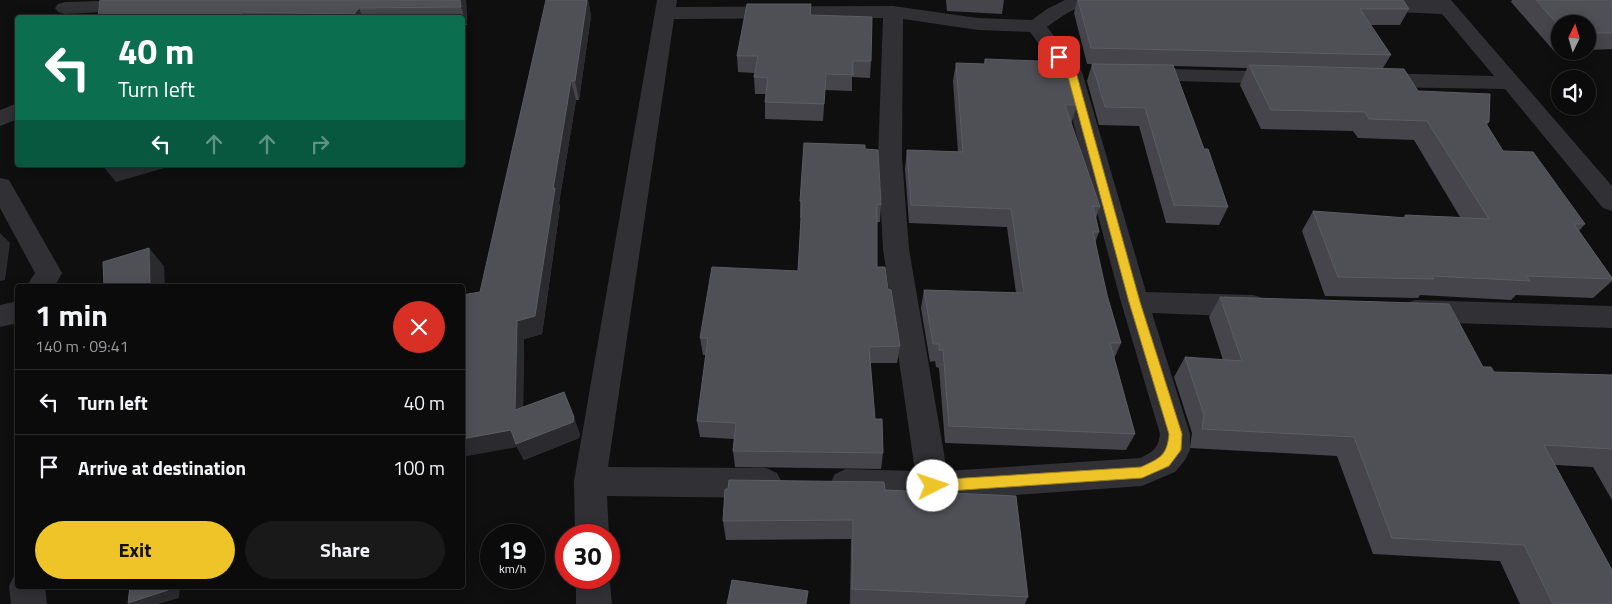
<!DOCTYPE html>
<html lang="en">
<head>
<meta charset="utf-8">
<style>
  :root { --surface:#0b0b0c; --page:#19191a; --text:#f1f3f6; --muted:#9a9b9d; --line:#2b2b2d; --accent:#eec429 }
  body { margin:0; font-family:"Titillium Web",sans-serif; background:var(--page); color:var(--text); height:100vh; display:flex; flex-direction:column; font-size:19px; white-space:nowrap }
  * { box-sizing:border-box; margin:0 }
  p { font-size:16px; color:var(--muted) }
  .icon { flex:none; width:28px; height:28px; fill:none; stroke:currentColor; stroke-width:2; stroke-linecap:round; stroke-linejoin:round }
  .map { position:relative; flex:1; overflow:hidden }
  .details { position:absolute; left:15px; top:284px; width:450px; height:305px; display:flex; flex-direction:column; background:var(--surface); border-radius:5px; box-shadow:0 2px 12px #0003,0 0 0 1px var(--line) }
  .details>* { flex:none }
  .guide { position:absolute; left:15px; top:15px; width:450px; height:152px; border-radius:5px; box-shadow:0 2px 12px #0003,0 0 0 1px var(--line); background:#0b6e4f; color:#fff; overflow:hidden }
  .needle { width:32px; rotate:5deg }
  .tools { position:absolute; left:1551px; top:15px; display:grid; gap:10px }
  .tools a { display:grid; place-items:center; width:45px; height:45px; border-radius:50%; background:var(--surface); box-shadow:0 2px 12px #0003,0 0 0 1px var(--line); font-size:25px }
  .speed { position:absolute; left:480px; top:524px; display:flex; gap:10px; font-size:25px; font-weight:700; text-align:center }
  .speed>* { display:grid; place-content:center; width:65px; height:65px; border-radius:50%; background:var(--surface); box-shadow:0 2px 12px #0003,0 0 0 1px var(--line); line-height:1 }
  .speed small { font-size:12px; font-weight:400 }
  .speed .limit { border:8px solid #d22; background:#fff; color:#111 }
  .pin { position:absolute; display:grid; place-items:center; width:42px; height:42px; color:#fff; margin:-21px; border-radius:10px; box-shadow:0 2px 8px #0006 }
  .me { position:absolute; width:55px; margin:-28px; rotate:86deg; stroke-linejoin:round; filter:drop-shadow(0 0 4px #0008) }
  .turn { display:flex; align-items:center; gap:18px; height:105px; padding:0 20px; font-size:22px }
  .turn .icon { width:65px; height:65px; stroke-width:2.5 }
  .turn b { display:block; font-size:35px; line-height:42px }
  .lanes { display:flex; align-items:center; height:48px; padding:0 20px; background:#0003; justify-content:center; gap:25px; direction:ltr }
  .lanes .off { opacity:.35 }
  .round { display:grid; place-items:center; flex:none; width:52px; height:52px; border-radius:26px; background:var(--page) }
  .headline { display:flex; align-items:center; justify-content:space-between; height:85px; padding:0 20px }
  h1 { font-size:30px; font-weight:700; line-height:38px }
  .cta { display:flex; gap:10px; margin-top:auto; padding:10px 20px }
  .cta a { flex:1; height:58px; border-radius:30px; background:var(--accent); color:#111; font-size:20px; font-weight:700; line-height:58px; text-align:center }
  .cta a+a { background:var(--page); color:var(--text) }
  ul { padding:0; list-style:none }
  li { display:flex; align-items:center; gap:15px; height:65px; padding:0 20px; border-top:1px solid var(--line) }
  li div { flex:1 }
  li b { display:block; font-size:19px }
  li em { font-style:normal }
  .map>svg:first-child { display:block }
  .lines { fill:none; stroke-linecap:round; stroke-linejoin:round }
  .street { fill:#303035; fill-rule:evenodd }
  .wall { fill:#45454b }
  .shaded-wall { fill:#2b2b2f }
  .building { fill:#4f4f56; stroke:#5b5c64 }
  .route { fill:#eec429; stroke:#9b7f1b }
</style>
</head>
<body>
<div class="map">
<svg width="1612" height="604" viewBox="0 0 1612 604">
  <rect width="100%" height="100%" fill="#0f0f10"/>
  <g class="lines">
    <path class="street" d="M136 0 143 2 146 6 143 10 65 14 58 12 55 8 58 4 65 2Z
      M657 0H677L676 7 893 6 978 18 1032 20 1047 9 1065 0H1122L1124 3 1121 7C1108 10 1094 4 1082 7 1069 10 1057 20 1047 27L1082 72 1146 292 1253 295 1263 298 1267 306 1263 314 1253 317 1152 313 1190 434V450L1185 460 1175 472 1142 486 933 501 846 499 835 494 830 484 835 474 846 469 915 471 883 249 878 158 883 18 674 19 608 467 766 468 777 473 782 483 777 493 766 498 607 496 609 535H575L574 481ZM903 19 978 30 1030 32 1060 73 1121 302 1160 434C1158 449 1153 452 1140 458L947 471 909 249 902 158Z
      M1365 0H1451L1612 186V211L1603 208 1505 89 1375 87 1367 85 1364 80 1367 75 1375 73 1494 76 1442 14 1369 11 1362 9 1359 5Z
      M1140 68 1280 72 1288 73 1291 78 1288 83 1280 84 1140 80 1132 79 1129 74 1132 69Z
      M18 103V119L0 126V110Z
      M0 178 9 180 62 273 55 286H27L35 273 0 208Z
      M1416 300 1612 306V328L1416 322 1406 319 1402 311 1406 303Z
      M18 301V323L0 327V305Z
      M18 573V586H45L47 604H11L9 586 15 574Z
      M609 574 612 604H576V578H609Z"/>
  </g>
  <path class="wall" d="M466 0 467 25H462V18H98Z
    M587 0H588L591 16 579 100H576L559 203 560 207 542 334 524 339 523 407 580 434 579 438 524 460 517 447 480 292Z
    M946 0H1004L1002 14 947 11Z
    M1077 0 1409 9 1400 25H1370L1391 55 1383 68 1418 91 1489 122 1487 125 1503 151 1585 224 1579 231 1612 278V281L1593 298 1516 295 1511 300 1420 295 1418 298 1325 296 1302 231 1313 211 1403 218 1405 215 1460 217 1414 140 1358 138 1353 131 1261 129 1240 85 1247 68 1173 66 1204 149 1228 207 1219 225 1166 223 1139 126 1099 125 1087 81 1092 64H1087L1074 13Z
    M1512 0H1612V49L1588 50V24H1560V51H1554L1511 2Z
    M811 4V15L871 61 870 78 852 77V91L825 90 823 121 765 119V102L766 94H755L754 77 755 73 738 72 737 56Z
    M985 59 1077 105 1071 124 1100 207 1096 218 1099 232 1095 243 1107 295 1121 343 1114 359 1135 434 1126 450 945 443 939 368 936 367 935 361 930 362 921 308 924 290 1016 293 1007 227 909 223 905 169 907 150 958 152 953 81 956 63 984 64Z
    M865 149 881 205 880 222H877V267L888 289 900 346 897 363H870L875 419 883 453 881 469 735 467 733 451 734 439 700 437 697 421 706 355H703L700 338 798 271 801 218H800V201Z
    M1220 297 1483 367 1494 372 1612 375V500L1593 467 1555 465 1612 604H1520L1500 561 1373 554 1337 456 1190 448 1192 433 1174 377 1185 357 1223 360 1209 317Z
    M885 490 1028 597 1025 604H850L851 539 726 540 723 521Z"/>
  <path class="shaded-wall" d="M460 0H466L467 25 461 7Z
    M587 0H588L591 16 579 100 575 81Z
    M359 8 363 18H356L354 14Z
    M243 12 246 18H241L240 17Z
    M571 81 576 100 559 203 560 207 542 334 524 339 523 427 515 410 517 321Z
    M102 165H171V166L116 182Z
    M0 233 10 243 5 280 0 281Z
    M149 248 164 266 165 286H150Z
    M574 417 580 434 579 438 524 460 517 447 462 457V439Z
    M168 586H180L179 598 158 604H130L128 603Z"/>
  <path class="building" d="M100 0H460L461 7 359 8 354 14 243 12 240 17 206 18H98Z
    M546 0H587L575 81H571L553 189 555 188 535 316 517 321 515 410 564 392 574 417 573 422 516 444 511 430 462 439V295L480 292Z
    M1078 0H1403L1409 9H1360L1391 55 1091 48Z
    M1536 0H1612V33H1588V24H1560V27Z
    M747 4H811L810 15 872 17 871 61H853V75L826 74 824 104 765 102 768 78 754 77 758 56H737Z
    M985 59 1065 62 1077 105H1065L1100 207 1093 206 1099 232H1093L1107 295 1121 343H1110L1135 434 949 426 943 350H939V344H933L924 290 1024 293 1011 209 911 205 907 150 963 152 956 63 985 64Z
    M1092 64 1173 65 1204 149H1208L1228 207 1174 205 1145 108 1105 107Z
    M1249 65 1404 69 1418 91 1490 94 1489 122H1485L1503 151 1533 152 1585 224H1574L1612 278V279L1526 276 1530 281 1432 276 1434 279 1338 277 1313 211 1407 218 1405 215 1489 219 1427 121 1369 119 1365 112 1271 110Z
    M804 143 865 145V149L878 150 881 205 877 204V267H885L888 289 891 290 900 346 869 347 875 419H882L883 453 733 451 736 423 697 421 708 338H700L712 267 798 271 802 201H800Z
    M149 248 150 286H104L103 262Z
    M1220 297 1449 304 1483 367H1491L1494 372 1612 375V449L1544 445 1612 570V604H1553L1524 545 1392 538 1354 437 1202 429 1204 415 1185 357 1242 361Z
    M729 480 884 482 885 490 1016 496 1028 597 852 589 853 520 723 521 725 489H728Z
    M732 580 808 591 806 604H727Z
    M130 586H168V590L128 603Z"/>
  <path class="route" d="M1056 55H1062L1076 72 1140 302 1182 434 1181 450 1169 466 1142 478 933 492 928 490 926 486 928 481 933 480 1141 467C1160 458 1167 456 1169 434L1129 302 1067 73 1055 57Z"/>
</svg>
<div class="tools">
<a><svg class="needle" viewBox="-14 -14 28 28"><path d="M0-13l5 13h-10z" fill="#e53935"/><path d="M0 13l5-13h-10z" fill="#9a9b9d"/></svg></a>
<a><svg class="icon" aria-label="sound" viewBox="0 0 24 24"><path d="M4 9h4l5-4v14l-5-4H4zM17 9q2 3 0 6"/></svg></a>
</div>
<div class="speed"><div>19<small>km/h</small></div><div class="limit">30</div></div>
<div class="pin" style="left:1059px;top:57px;background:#d93025"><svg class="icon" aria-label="arrive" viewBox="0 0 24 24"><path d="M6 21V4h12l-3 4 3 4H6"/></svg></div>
<svg class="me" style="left:933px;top:486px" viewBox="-20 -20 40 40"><circle r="19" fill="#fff"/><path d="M0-13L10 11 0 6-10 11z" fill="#eec429"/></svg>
<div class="guide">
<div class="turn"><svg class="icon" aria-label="left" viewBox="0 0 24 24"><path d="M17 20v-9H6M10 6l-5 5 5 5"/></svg><div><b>40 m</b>Turn left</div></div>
<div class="lanes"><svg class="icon" aria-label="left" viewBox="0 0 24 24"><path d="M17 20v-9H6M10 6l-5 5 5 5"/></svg><svg class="icon off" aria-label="ahead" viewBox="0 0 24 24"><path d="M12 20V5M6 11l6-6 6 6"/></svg><svg class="icon off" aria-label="ahead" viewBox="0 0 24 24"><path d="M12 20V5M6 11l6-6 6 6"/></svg><svg class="icon off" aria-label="right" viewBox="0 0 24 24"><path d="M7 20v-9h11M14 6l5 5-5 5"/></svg></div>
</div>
<section class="details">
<div class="headline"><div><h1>1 min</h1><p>140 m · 09:41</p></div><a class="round" style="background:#d93025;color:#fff"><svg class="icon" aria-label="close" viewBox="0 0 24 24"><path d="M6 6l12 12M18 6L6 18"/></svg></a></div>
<ul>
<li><svg class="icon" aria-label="left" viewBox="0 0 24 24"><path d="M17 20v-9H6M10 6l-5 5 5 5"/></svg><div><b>Turn left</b></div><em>40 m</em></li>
<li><svg class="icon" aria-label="arrive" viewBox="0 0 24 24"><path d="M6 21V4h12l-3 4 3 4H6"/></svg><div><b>Arrive at destination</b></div><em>100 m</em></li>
</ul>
<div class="cta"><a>Exit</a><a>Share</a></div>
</section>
</div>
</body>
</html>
